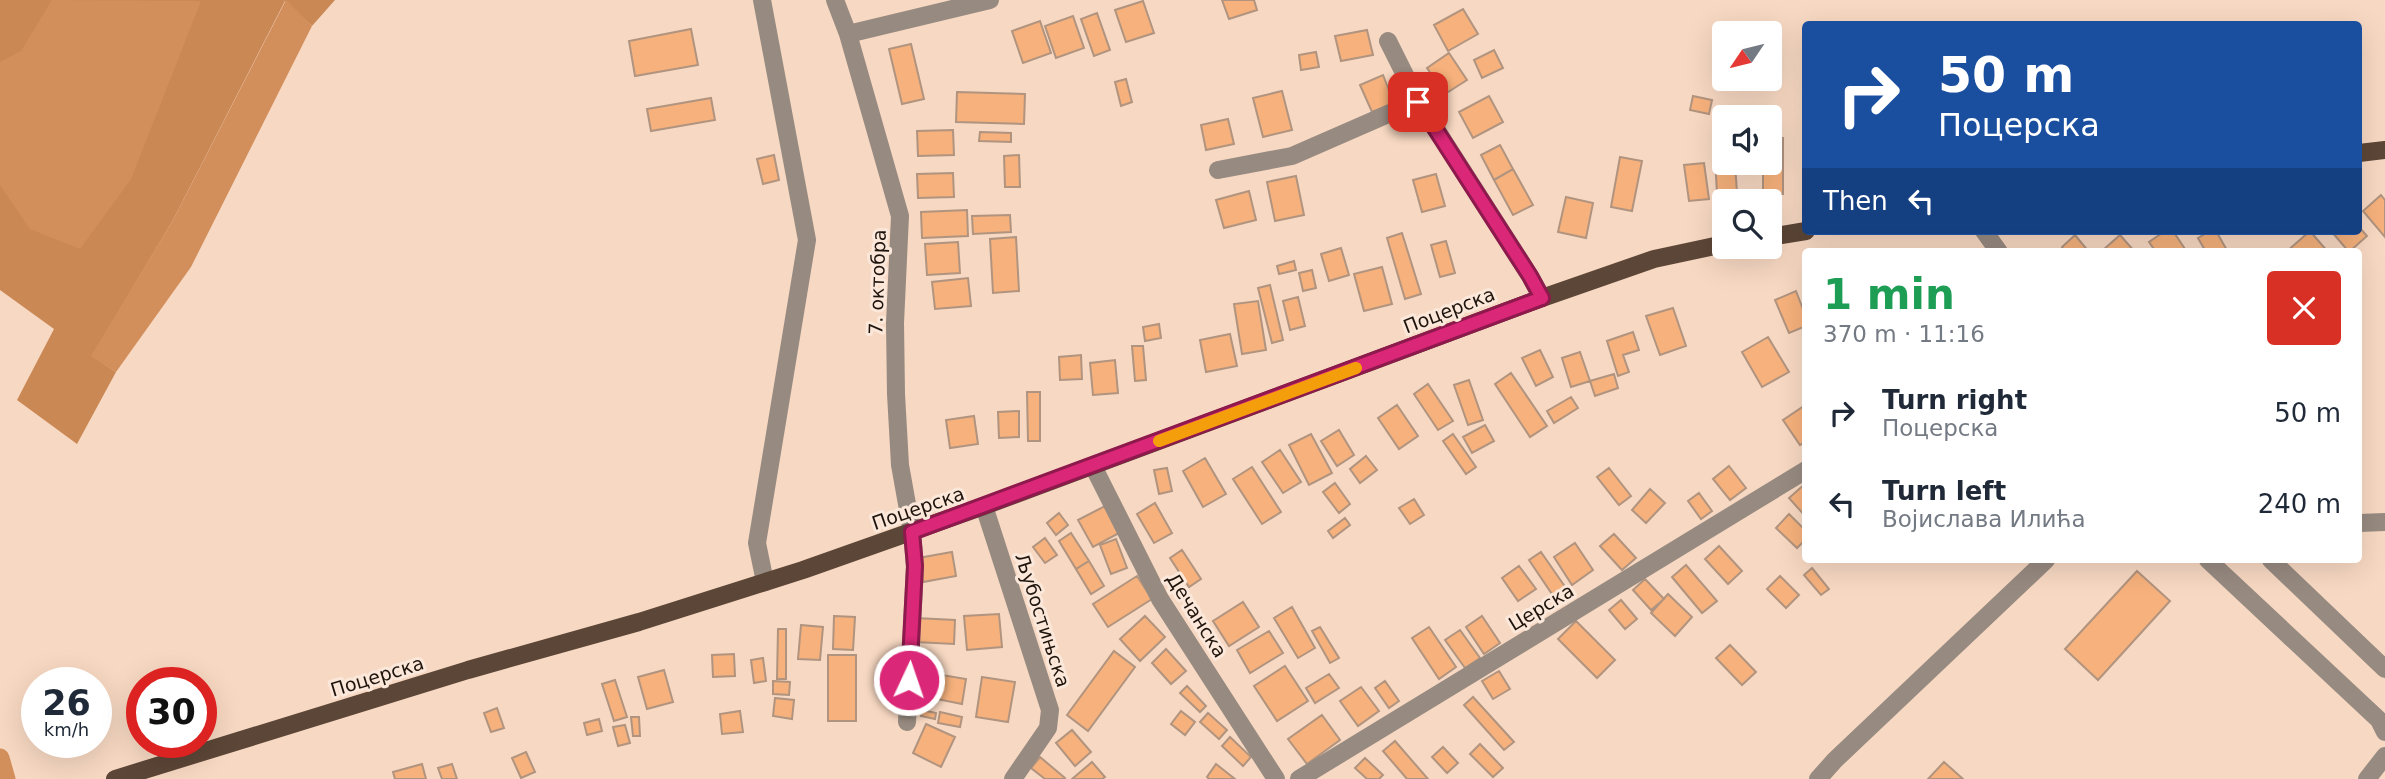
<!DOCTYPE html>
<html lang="en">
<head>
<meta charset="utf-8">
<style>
  :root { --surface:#fff; --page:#f6f6f7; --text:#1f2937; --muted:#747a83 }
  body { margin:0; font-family:"DejaVu Sans",sans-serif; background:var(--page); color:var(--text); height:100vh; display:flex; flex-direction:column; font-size:26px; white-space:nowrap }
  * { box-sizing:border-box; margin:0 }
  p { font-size:23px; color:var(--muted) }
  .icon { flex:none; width:38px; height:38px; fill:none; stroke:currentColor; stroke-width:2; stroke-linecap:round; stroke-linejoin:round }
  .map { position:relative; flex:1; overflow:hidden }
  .panel { position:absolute; left:1802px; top:248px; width:560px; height:315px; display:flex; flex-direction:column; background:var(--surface); border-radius:7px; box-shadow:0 7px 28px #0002 }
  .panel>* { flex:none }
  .top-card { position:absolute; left:1802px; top:21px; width:560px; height:214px; border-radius:7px; box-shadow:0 7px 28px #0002; background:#1a4fa0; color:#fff; overflow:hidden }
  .needle { width:46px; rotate:235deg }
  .fabs { position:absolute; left:1712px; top:21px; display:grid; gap:14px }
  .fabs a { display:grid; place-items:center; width:70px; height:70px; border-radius:7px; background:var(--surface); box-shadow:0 7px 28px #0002; font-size:35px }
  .speed { position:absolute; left:21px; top:667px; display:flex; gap:14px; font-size:35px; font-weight:700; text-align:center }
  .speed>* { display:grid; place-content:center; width:91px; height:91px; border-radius:50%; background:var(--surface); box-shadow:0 7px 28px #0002; line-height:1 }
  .speed small { font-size:18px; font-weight:400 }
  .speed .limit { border:10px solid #d22; background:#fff; color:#111 }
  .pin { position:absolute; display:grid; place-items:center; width:60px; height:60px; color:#fff; margin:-30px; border-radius:14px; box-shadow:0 4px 10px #0006 }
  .me { position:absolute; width:77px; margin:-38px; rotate:3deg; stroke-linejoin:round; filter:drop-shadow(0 0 5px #0008) }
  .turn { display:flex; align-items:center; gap:24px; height:147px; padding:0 21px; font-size:32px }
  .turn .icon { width:91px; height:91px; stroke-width:2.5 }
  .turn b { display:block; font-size:49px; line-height:60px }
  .then { display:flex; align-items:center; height:66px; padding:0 21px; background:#0003; gap:14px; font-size:26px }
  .round { display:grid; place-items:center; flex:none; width:74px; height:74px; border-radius:7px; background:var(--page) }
  .summary { display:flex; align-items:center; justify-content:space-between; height:119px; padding:0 21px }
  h1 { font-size:42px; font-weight:700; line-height:52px; color:#1e9e55 }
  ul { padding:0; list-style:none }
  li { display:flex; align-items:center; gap:21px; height:91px; padding:0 21px }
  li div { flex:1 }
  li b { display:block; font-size:26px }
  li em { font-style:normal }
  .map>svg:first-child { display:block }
  .forest { fill:#ca8855 }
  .water { fill:#d28f5c }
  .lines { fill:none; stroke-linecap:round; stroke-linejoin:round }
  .canal { stroke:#d28f5c; stroke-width:19 }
  .building { fill:#f6b17c; stroke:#b1947f; stroke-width:2 }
  .minor { stroke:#978a81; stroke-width:18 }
  .major { stroke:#5c4637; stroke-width:18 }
  .route-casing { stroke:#8e194d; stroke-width:18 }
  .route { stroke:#db2777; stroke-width:12 }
  .slow { stroke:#f59e0b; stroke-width:12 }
  .labels { text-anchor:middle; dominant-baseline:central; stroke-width:6; stroke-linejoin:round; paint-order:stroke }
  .street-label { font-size:19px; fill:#1f140c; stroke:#fbe8da }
</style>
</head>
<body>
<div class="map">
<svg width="2385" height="779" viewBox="0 0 2385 779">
  <rect width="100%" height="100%" fill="#f7d8c2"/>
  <path class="forest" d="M0 0H335L312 26 285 1 173 220 92 356 116 372 77 444 17 400 54 329 0 290Z"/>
  <path class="water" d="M52 0 201 1 131 179 80 249 30 229 0 185V62L21 51Z
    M286 0 312 26 191 267 116 372 91 356 173 220Z"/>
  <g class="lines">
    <path class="canal" d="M0 758 6 779"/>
  </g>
  <path class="building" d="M1222 0H1254L1257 10 1229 19Z
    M1143 1 1154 33 1126 42 1115 10Z
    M1463 9 1478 34 1448 51 1434 25Z
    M1097 13 1110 50 1094 56 1081 19Z
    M1073 16 1084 48 1056 58 1045 26Z
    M1040 21 1051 53 1023 63 1012 31Z
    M691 29 698 65 635 76 629 41Z
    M1367 30 1373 55 1341 61 1335 36Z
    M911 44 924 99 902 104 889 49Z
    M1494 50 1503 68 1482 78 1474 60Z
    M1316 52 1319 67 1301 70 1299 55Z
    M1449 53 1467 80 1445 94 1427 68Z
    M1383 75 1394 103 1372 112 1360 85Z
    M1126 79 1132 102 1121 106 1115 82Z
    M1282 91 1292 130 1263 137 1253 98Z
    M957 92 1025 94 1024 124 956 122Z
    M1489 96 1503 122 1473 138 1459 112Z
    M1693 96 1712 100 1709 114 1690 110Z
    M711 98 715 120 651 131 647 109Z
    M1228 119 1234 144 1206 150 1201 125Z
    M953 130 954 155 918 156 917 131Z
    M980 132 1011 133V142L979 141Z
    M1783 138V194H1763V163H1769V139Z
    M1500 145 1513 169 1494 180 1481 155Z
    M774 155 779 180 763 184 757 159Z
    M1019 155 1020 187H1005L1004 156Z
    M1620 157 1642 161 1632 211 1611 207Z
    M1715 157H1724V163H1735L1737 193 1717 194Z
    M1704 163 1709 199 1689 201 1684 165Z
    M1513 169 1533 205 1513 215 1494 180Z
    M953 173 954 197 918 198 917 174Z
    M1436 174 1445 206 1422 212 1413 180Z
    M1296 176 1304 215 1275 221 1267 182Z
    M1249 191 1256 220 1224 228 1216 200Z
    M2381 195 2385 200V237L2363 211Z
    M1566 197 1593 203 1586 238 1558 232Z
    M967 210 968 236 922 238 921 212Z
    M1010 215 1011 232 973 234 972 216Z
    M2359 227 2367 236 2349 252 2331 231H2359Z
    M2165 231H2173L2187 252H2156L2149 242Z
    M2210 231H2216L2228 252H2206L2198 238Z
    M2310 231 2328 252H2286Z
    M1402 233 1421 294 1405 299 1387 238Z
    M2075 235 2089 252H2066L2062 247Z
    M2120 235 2135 252H2105L2103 250Z
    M1016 237 1019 291 993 293 990 239Z
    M1446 241 1455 273 1440 277 1431 245Z
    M958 242 960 273 927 275 925 244Z
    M1341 248 1349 275 1329 281 1321 254Z
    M1294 261 1296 270 1279 274 1277 266Z
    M1382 267 1392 304 1364 311 1354 274Z
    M1312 270 1316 288 1303 291 1299 273Z
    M968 278 971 306 935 309 932 282Z
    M1270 285 1283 340 1272 343 1258 288Z
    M1796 291 1806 317V326L1789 333 1775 300Z
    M1298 297 1305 326 1290 330 1283 301Z
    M1258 301 1266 350 1242 354 1234 304Z
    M1673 308 1686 346 1660 355 1646 316Z
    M1159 324 1161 338 1145 341 1143 327Z
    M1633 332 1639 350 1623 355 1629 372 1618 376 1607 341Z
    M1230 334 1237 366 1206 372 1200 340Z
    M1768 337 1789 372 1762 387 1742 352Z
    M1132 346H1143L1146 380 1135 381Z
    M1540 350 1553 377 1536 386 1522 358Z
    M1580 352 1590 381 1571 387 1562 358Z
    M1081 355 1082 379 1060 380 1059 357Z
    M1115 360 1118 393 1093 395 1090 363Z
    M1511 373 1547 426 1530 437 1495 384Z
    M1614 374 1618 388 1595 396 1590 381Z
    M1469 380 1483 420 1468 425 1454 385Z
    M1428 384 1453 421 1438 430 1414 394Z
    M1027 392H1040V441H1028Z
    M1571 397 1578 408 1554 423 1547 411Z
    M1397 405 1418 436 1399 449 1378 418Z
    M1804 406 1806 409V441L1800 445 1783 420Z
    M1019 411V437L999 438 998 412Z
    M974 416 978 444 950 448 946 420Z
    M1485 425 1494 441 1472 453 1463 437Z
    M1339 430 1354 455 1337 466 1321 441Z
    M1311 434 1332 473 1309 485 1289 445Z
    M1453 434 1476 467 1466 474 1443 441Z
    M1280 450 1301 482 1283 493 1262 462Z
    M1366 456 1377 470 1360 483 1350 469Z
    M1205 458 1226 494 1203 507 1183 471Z
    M1729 466 1746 488 1730 500 1713 479Z
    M1252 467 1281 512 1262 524 1233 479Z
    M1167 468 1172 491 1159 494 1154 470Z
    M1609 468 1631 496 1619 505 1597 477Z
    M1335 483 1350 504 1339 513 1323 492Z
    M1806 483V517L1789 498Z
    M1650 489 1665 503 1646 523 1632 510Z
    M1699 493 1712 511 1701 519 1688 501Z
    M1414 499 1424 515 1410 524 1399 508Z
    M1155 503 1172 533 1154 543 1137 514Z
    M1107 505 1121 532 1093 547 1078 520Z
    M1059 513 1068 525 1056 535 1047 523Z
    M1789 514 1806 531V539L1797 548 1776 528Z
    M1345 518 1350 525 1333 538 1328 531Z
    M1071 533 1089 561 1076 569 1059 541Z
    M1614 534 1636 558 1622 570 1600 546Z
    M1045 538 1057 555 1045 563 1033 547Z
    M1116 539 1127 568 1111 574 1100 545Z
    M1575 543 1593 570 1572 585 1554 557Z
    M1719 546 1742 571 1728 584 1705 559Z
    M1182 550 1201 579 1189 587 1170 558Z
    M952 552 956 576 923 582 918 558Z
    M1541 552 1568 591 1556 600 1529 560Z
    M1089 561 1104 586 1091 594 1076 569Z
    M1686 565 1717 601 1702 613 1672 577Z
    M1519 566 1536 589 1518 601 1502 578Z
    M1812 568 1829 589 1821 595 1804 575Z
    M2137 571 2170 601 2098 680 2065 649Z
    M1137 576 1152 599 1108 627 1093 604Z
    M1780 576 1799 595 1786 608 1767 589Z
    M1645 579 1664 599 1651 610 1633 590Z
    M1668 594 1692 617 1675 636 1651 613Z
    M1621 600 1637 619 1625 629 1609 610Z
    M1243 602 1259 627 1229 646 1213 621Z
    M1292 607 1315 648 1298 658 1274 618Z
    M999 614 1002 647 967 650 964 616Z
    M834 616 855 617 853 650 833 649Z
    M1145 616 1165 637 1140 661 1120 639Z
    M1482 616 1500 643 1484 654 1466 627Z
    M916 618 955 620 954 644 915 642Z
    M1576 621 1615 660 1597 678 1558 639Z
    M801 625 823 627 820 660 798 659Z
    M1320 627 1339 658 1330 663 1312 631Z
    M1429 627 1456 667 1439 679 1412 638Z
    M778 629H786V679H777Z
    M1460 630 1480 658 1465 668 1445 640Z
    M1269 631 1283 653 1250 673 1237 650Z
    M1730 645 1756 672 1742 685 1716 658Z
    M1166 649 1186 671 1171 684 1152 663Z
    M1114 651 1135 667 1088 731 1067 715Z
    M734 654 735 676 713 677 712 655Z
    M828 655H856V721H828Z
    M763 658 766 681 754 683 751 660Z
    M1285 666 1308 701 1277 721 1254 686Z
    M664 670 673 702 647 709 638 677Z
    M1499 671 1510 689 1493 699 1482 681Z
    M936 674 966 679 962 704 932 698Z
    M1329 674 1339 688 1315 703 1306 688Z
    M982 677 1015 682 1008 722 976 717Z
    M615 680 627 717 614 721 602 684Z
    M773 681 790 682 789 695 773 694Z
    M1385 681 1399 701 1389 708 1375 688Z
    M1187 686 1206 706 1200 712 1180 693Z
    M1361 687 1379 711 1358 726 1340 701Z
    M1473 697 1514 742 1504 750 1464 705Z
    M775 698 794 700 792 719 773 716Z
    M497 708 504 728 491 732 484 713Z
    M922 710 936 713 935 719 921 716Z
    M740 711 743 732 722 734 720 714Z
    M1181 711 1195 722 1185 735 1171 724Z
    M940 712 962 717 960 727 938 723Z
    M1208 713 1227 730 1219 739 1200 722Z
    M1322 715 1340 740 1307 764 1288 739Z
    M631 717H639L640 736H633Z
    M599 719 602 731 587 735 584 723Z
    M926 724 955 737 941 767 913 753Z
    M625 725 630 743 618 746 613 727Z
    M1072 730 1091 752 1075 766 1056 743Z
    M1230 737 1251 757 1243 766 1222 746Z
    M1395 741 1428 779H1407L1383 751Z
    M1480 744 1503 768 1493 777 1470 754Z
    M1443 747 1458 763 1447 773 1432 757Z
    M526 752 535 772 521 778 512 758Z
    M1040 757 1065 778 1064 779H1045L1031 768Z
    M1365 758 1383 775 1379 779H1367L1355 768Z
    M1092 762 1105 777 1102 779H1072Z
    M1944 762 1963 779H1928Z
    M422 764 426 779H395L393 772Z
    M452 764 457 779H442L438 768Z
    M1216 764 1235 779H1209L1207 777Z"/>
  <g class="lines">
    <path class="minor" d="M762 0 807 240 757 543 765 582
      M835 0 848 34 900 216 895 323 896 394 900 465 912 532 915 567 907 722
      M848 34 990 0
      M1388 41 1418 101 1530 276 1542 298
      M1218 170 1292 156 1418 101
      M1984 231 1999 252
      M1093 466 1160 599 1276 779
      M984 506 1050 710 1048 728 1013 779
      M2359 523 2385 522
      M2208 560 2379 720 2385 732
      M2271 560 2385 669
      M1299 779 1806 470
      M1818 779 1835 760 2046 560
      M2367 779 2385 756"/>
    <path class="major" d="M2359 153 2385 150
      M1769 237 1806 231
      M115 779 468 670 639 622 803 570 984 506 1542 298 1654 259 1724 244"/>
  </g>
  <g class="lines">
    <defs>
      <path id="route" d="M909 680 915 566 912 532 1542 298 1530 276 1418 102"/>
    </defs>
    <use href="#route" class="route-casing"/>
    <use href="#route" class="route"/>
    <path class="slow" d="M1159 441 1356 368"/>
  </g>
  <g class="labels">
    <g class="street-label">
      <text transform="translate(877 282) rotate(-88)">7. октобра</text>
      <text transform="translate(1449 310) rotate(-21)">Поцерска</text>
      <text transform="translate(918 508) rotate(-19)">Поцерска</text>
      <text transform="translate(1541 607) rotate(-31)">Церска</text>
      <text transform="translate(1197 615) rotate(58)">Дечанска</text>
      <text transform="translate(1043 620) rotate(72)">Љубостињска</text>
      <text transform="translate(377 676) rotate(-17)">Поцерска</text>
    </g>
  </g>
</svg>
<div class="fabs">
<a><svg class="needle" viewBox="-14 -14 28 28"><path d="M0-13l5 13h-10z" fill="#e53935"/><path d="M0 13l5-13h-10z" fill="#747a83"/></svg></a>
<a><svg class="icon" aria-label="sound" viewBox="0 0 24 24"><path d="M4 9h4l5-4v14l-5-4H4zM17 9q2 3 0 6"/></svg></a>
<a><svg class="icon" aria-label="search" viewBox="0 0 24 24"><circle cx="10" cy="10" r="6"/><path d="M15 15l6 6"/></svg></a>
</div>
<div class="speed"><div>26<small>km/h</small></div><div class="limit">30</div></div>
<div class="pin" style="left:1418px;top:102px;background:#d93025"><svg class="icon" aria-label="arrive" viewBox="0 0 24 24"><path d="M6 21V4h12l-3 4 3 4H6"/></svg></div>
<svg class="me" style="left:909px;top:680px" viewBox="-20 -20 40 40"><circle r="17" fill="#db2777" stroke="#fff" stroke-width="3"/><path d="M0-11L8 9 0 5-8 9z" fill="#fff"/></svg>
<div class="top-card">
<div class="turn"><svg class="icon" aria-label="right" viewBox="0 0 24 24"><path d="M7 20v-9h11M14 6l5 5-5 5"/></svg><div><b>50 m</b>Поцерска</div></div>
<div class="then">Then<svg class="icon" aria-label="left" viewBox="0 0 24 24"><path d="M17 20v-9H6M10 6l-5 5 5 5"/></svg></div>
</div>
<section class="panel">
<div class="summary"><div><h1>1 min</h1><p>370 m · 11:16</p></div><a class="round" style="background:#d93025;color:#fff"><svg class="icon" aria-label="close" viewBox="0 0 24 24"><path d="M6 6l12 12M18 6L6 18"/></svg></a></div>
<ul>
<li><svg class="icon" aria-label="right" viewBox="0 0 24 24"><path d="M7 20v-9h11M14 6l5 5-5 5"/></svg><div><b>Turn right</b><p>Поцерска</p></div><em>50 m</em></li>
<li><svg class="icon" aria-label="left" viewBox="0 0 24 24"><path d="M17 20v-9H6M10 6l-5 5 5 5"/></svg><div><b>Turn left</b><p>Војислава Илића</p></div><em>240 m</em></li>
</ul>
</section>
</div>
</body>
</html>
